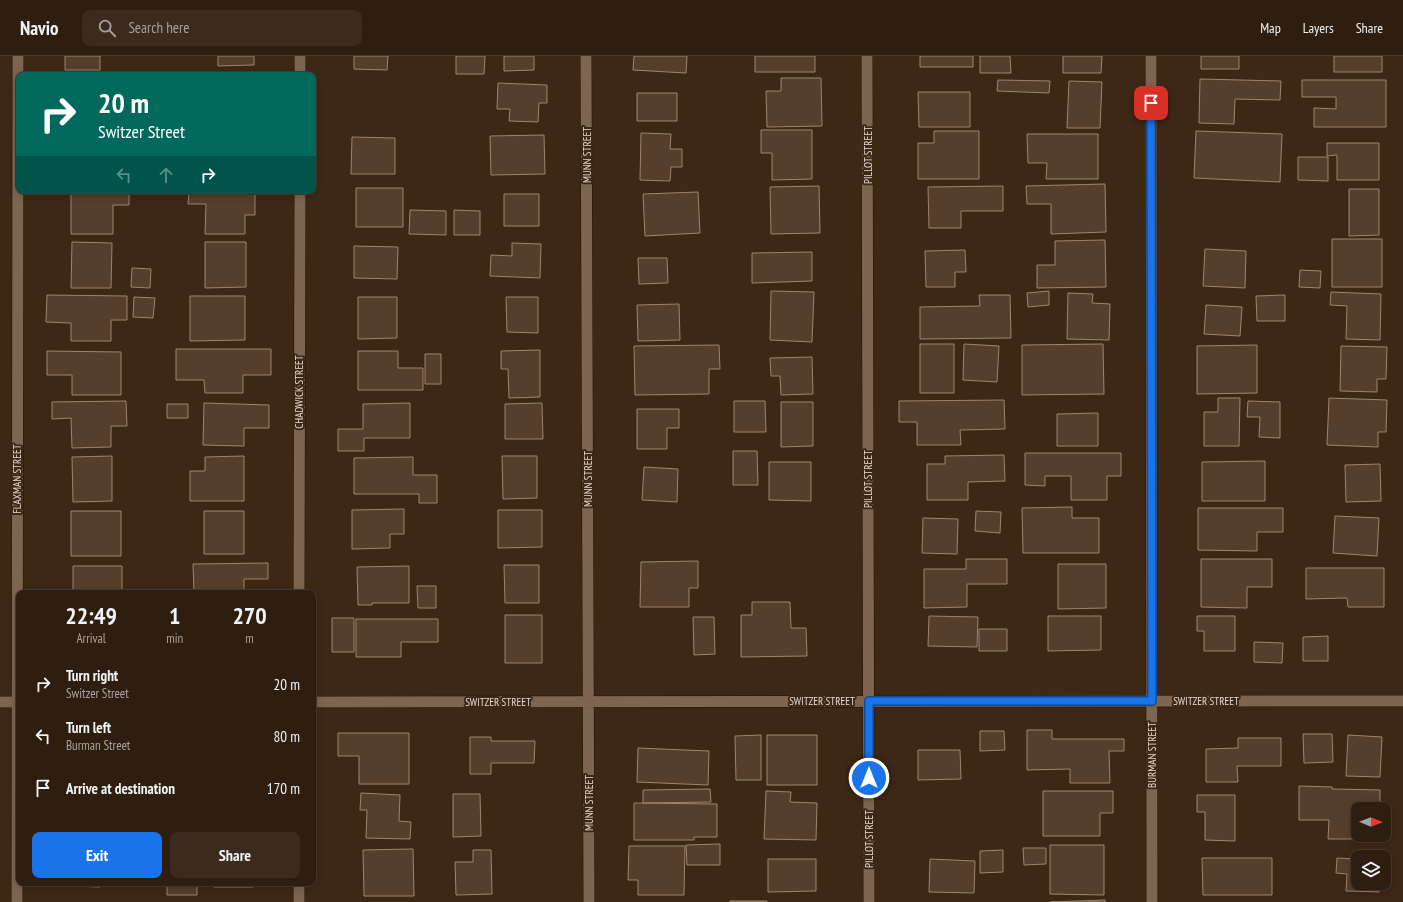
<!DOCTYPE html>
<html lang="en">
<head>
<meta charset="utf-8">
<style>
  :root { --surface:#2e1e10; --page:#3a2b1e; --text:#f1f3f6; --muted:#a7a29f; --line:#493c30; --accent:#1a73e8 }
  body { margin:0; font-family:"PT Sans Narrow",sans-serif; background:var(--page); color:var(--text); height:100vh; display:flex; flex-direction:column; font-size:15px; white-space:nowrap }
  * { box-sizing:border-box; margin:0 }
  p { font-size:13px; color:var(--muted) }
  .icon { flex:none; width:22px; height:22px; fill:none; stroke:currentColor; stroke-width:2; stroke-linecap:round; stroke-linejoin:round }
  .map { position:relative; flex:1; overflow:hidden }
  .details { position:absolute; left:16px; top:534px; width:300px; height:296px; display:flex; flex-direction:column; background:var(--surface); border-radius:8px; box-shadow:0 2px 10px #0003,0 0 0 1px var(--line) }
  .details>* { flex:none }
  .guide { position:absolute; left:16px; top:16px; width:300px; height:122px; border-radius:8px; box-shadow:0 2px 10px #0003,0 0 0 1px var(--line); background:#00695c; color:#fff; overflow:hidden }
  .needle { width:26px; rotate:91deg }
  .controls { position:absolute; left:1351px; top:746px; display:grid; gap:8px }
  .controls a { display:grid; place-items:center; width:40px; height:40px; border-radius:8px; background:var(--surface); box-shadow:0 2px 10px #0003,0 0 0 1px var(--line); font-size:20px }
  .pin { position:absolute; display:grid; place-items:center; width:34px; height:34px; color:#fff; margin:-17px; border-radius:8px; box-shadow:0 2px 6px #0006 }
  .me { position:absolute; width:44px; margin:-22px; rotate:0deg; stroke-linejoin:round; filter:drop-shadow(0 0 3px #0008) }
  .turn { display:flex; align-items:center; gap:14px; height:84px; padding:0 16px; font-size:18px }
  .turn .icon { width:52px; height:52px; stroke-width:2.5 }
  .turn b { display:block; font-size:28px; line-height:34px }
  .lanes { display:flex; align-items:center; height:38px; padding:0 16px; background:#0003; justify-content:center; gap:20px; direction:ltr }
  .lanes .off { opacity:.35 }
  .eta { display:flex; justify-content:space-evenly; align-items:center; height:68px; text-align:center }
  .eta b { font-size:24px; font-weight:700; line-height:28px }
  .button { display:flex; gap:8px; margin-top:auto; padding:8px 16px }
  .button a { flex:1; height:46px; border-radius:8px; background:var(--accent); color:#fff; font-size:16px; font-weight:700; line-height:46px; text-align:center }
  .button a+a { background:var(--page); color:var(--text) }
  ul { padding:0; list-style:none }
  li { display:flex; align-items:center; gap:12px; height:52px; padding:0 16px }
  li div { flex:1 }
  li b { display:block; font-size:15px }
  li em { font-style:normal }
  header { display:flex; align-items:center; gap:24px; box-sizing:border-box; height:56px; padding:0 20px; background:var(--surface); border-bottom:1px solid var(--line) }
  header strong { font-size:19px }
  nav { display:flex; gap:22px; margin-inline-start:auto; font-size:14px }
  .search { width:280px; height:36px; background:var(--page); display:flex; align-items:center; gap:10px; box-sizing:border-box; padding:0 14px; border-radius:8px; color:var(--muted); font-size:15px }
  .map>svg:first-child { display:block }
  .building { fill:#553e2c; stroke:#9e8570 }
  .lines { fill:none; stroke-linecap:round; stroke-linejoin:round }
  .minor-casing { stroke:#231001; stroke-width:12 }
  .minor { stroke:#7d6551; stroke-width:11 }
  .route-casing { stroke:#114b97; stroke-width:10 }
  .route { stroke:#1a73e8; stroke-width:7 }
  .labels { text-anchor:middle; dominant-baseline:central; stroke-width:4; stroke-linejoin:round; paint-order:stroke }
  .street-label { font-size:11px; fill:#e6d8cd; stroke:#3d2816 }
</style>
</head>
<body>
<header>
<strong>Navio</strong>
<div class="search"><svg class="icon" aria-label="search" viewBox="0 0 24 24"><circle cx="10" cy="10" r="6"/><path d="M15 15l6 6"/></svg>Search here</div>
<nav><a>Map</a><a>Layers</a><a>Share</a></nav>
</header>
<div class="map">
<svg width="1403" height="846" viewBox="0 0 1403 846">
  <rect width="100%" height="100%" fill="#3d2816"/>
  <path class="building" d="M65 0H100V14H65Z
    M218 0H254V9L218 10Z
    M354 0H388L387 14 354 13Z
    M456 0H485L484 18H456Z
    M504 0H534V14L504 15Z
    M634 0H687L686 17 633 14Z
    M755 0H815V16H755Z
    M920 0H973V11H920Z
    M980 0H1010L1011 17H980Z
    M1063 0H1102L1101 17H1063Z
    M1201 0H1239V13H1201Z
    M1334 0H1382V16H1334Z
    M781 22H821L822 70 767 71 766 35H781Z
    M1200 23 1281 25 1280 44 1235 43 1234 68 1199 67Z
    M998 24 1050 25 1049 37 997 35Z
    M1302 24H1386V71H1314V52L1336 53V41H1302Z
    M1069 25 1102 26 1100 72H1067Z
    M498 27 547 29V47H539L538 66 509 65 510 53H497Z
    M918 36H970V71H919Z
    M637 37H677V65H637Z
    M761 74H812V123L772 124V97H761Z
    M934 75H979V123H918V87H934Z
    M1196 75 1282 78 1280 126 1194 122Z
    M641 77 671 78 670 93H682V111H671L670 125 640 124Z
    M1027 78H1098V123H1046L1047 107H1028Z
    M544 79 545 118 491 119 490 80Z
    M352 81 395 82V118H351Z
    M1327 87H1379V124H1337V99L1327 100Z
    M1298 101H1328V125L1298 124Z
    M1105 128 1106 176 1051 178V148H1027L1026 130Z
    M819 130 820 177 771 178 770 131Z
    M1003 130V155H961V172H929L928 131Z
    M356 132H403V171H356Z
    M1349 133H1379V179L1349 180Z
    M71 135H129V149H113V178H71Z
    M189 135H255V159H245V178H205L206 148H188Z
    M698 136 700 177 645 180 643 138Z
    M504 138H539V170H504Z
    M410 154 446 155V179L409 178Z
    M454 154 480 155V179H454Z
    M1332 183H1382V231H1332Z
    M1105 184 1106 231 1037 232V209H1055V185Z
    M72 186 112 187 111 232H71Z
    M205 186H246V231L205 232Z
    M512 187 541 188 540 222 490 220 491 199 512 200Z
    M354 190 398 191 397 223 354 222Z
    M1205 193 1246 195 1245 232 1203 230Z
    M965 194 966 216H955V231H926L925 195Z
    M812 196V225L752 227V197Z
    M638 202H667L668 227 639 228Z
    M132 212 151 213 150 232 131 231Z
    M1300 214 1321 215 1320 232 1299 231Z
    M771 235 814 236 812 286 770 284Z
    M1049 235V249L1028 251 1027 237Z
    M1331 236 1381 238 1380 284 1346 283 1347 250 1330 249Z
    M1068 237 1093 238 1092 247 1110 248 1109 284 1067 283Z
    M47 239 127 240V264H111V285H71V267L46 266Z
    M979 239H1010L1011 282 920 283V251L980 250Z
    M1285 239V265H1257L1256 240Z
    M190 240H245V284L190 285Z
    M134 241 155 242 153 262 133 261Z
    M358 241H397V282L358 283Z
    M506 241H538V277L507 276Z
    M679 248 680 284 638 285 637 249Z
    M1206 249 1242 251 1240 280 1204 278Z
    M920 288H954V337H920Z
    M964 288 999 290 997 326 963 324Z
    M1103 288 1104 338 1022 339V289Z
    M719 289 720 313H709V338L635 339 634 290Z
    M1257 289V337L1197 338V290Z
    M1341 290 1387 291 1386 323H1377V336L1340 335Z
    M176 293H271V319H243V337H205L204 324H176Z
    M540 294V341L509 342 508 313H501V295Z
    M47 295 121 296V339H72V319H47Z
    M358 295H398V312H423V334H358Z
    M425 298H441V328H425Z
    M812 301 813 338 781 339 780 320H771L770 302Z
    M1218 342H1240L1239 390H1204V356H1218Z
    M1329 342 1387 344 1386 376H1378V391L1327 389Z
    M1004 344 1005 373 960 374 961 389H917V366H899V345Z
    M126 345 127 370H111V391L72 392 71 362 52 363V346Z
    M734 345H765L766 376H734Z
    M1248 345 1280 346V382L1259 381 1260 361H1247Z
    M781 346H813V390L781 391Z
    M204 347 269 349V372H244V390L203 389Z
    M410 347V382H364V395H338V373H363V348Z
    M542 347 543 383H505V348Z
    M167 348H188V362H167Z
    M637 353H679V372H667V393H637Z
    M1098 357V390H1057V358Z
    M733 395H757L758 429H733Z
    M1025 397H1121V420H1107V444H1071V420H1045V430L1025 429Z
    M1004 399 1005 425 968 426V444H927V408H945V400Z
    M112 400V445L73 446 72 401Z
    M244 400V445H190V415H205V401Z
    M502 400H537V442L503 443Z
    M413 401V419H437V447H419V438H354V402Z
    M1265 405V445H1202V406Z
    M769 406H811V445L769 444Z
    M1380 408 1381 445 1346 446 1345 409Z
    M644 411 678 413 677 446 642 444Z
    M1072 451V462H1099V497H1023L1022 452Z
    M1198 452H1283V476H1257V495L1198 494Z
    M404 453V478H390V492L352 493V454Z
    M498 454H542V491L498 492Z
    M71 455H121V500H71Z
    M204 455H244V498H204Z
    M976 455 1001 456 1000 477 975 475Z
    M1335 460 1379 462 1377 500 1333 497Z
    M923 462 958 463 957 498 922 497Z
    M966 503H1007V528H967V551L924 552V513H966Z
    M1201 503H1272V531H1247V552L1201 551Z
    M698 505V532H689V551H640L641 506Z
    M268 507V523H244V537H194L193 508Z
    M1058 508H1106V552L1058 553Z
    M504 509H539V547H505Z
    M73 510H122V537H73Z
    M409 510V547H372V549H358L357 511Z
    M1306 512H1384V551H1348L1347 542 1306 543Z
    M417 530H436V552H418Z
    M752 546H790L791 572H806L807 600 741 601V559H752Z
    M505 559H542V607H505Z
    M929 560 978 561 977 591 928 590Z
    M1048 560H1101V594L1048 595Z
    M1197 560H1235V595H1204V575H1197Z
    M693 561H714L715 598 694 599Z
    M332 562H354V596H332Z
    M356 563H438V586H401V601H356Z
    M979 573H1007V595H979Z
    M1328 580V605H1303V581Z
    M1254 586 1283 587 1282 607 1254 606Z
    M1027 674H1052V683H1124V695H1109L1110 727H1070V713L1027 714Z
    M980 675H1004L1005 694 980 695Z
    M338 677H409V728H359V700H338Z
    M1303 678H1332L1333 706 1304 707Z
    M761 679V724H736L735 680Z
    M767 679H817V729H767Z
    M1348 679 1382 681 1380 721 1346 720Z
    M470 681H491V685H535L534 707H491V718H470Z
    M1238 682H1281V710H1237L1238 726H1206V693L1238 692Z
    M638 692 709 695 708 729 637 726Z
    M918 694H960L961 723 918 724Z
    M1299 730 1332 731V733L1380 734V753H1358V779H1380V783H1328L1329 764H1299Z
    M710 733 711 746 643 747V734Z
    M766 735 791 736 790 746 817 747 816 784 764 783Z
    M1043 735H1113V757H1100V780H1043Z
    M361 737 400 739 399 765 411 766 410 783 366 782 367 754H360Z
    M453 738H480L481 780 453 781Z
    M1197 739H1235V785L1205 784V756H1197Z
    M634 747 717 748V781H694V784H634Z
    M720 788V809H687L686 789Z
    M1050 789H1104V839L1050 838Z
    M629 790H685L684 839H638V824H628Z
    M1023 792H1046V808L1024 809Z
    M413 793 414 840H364L363 794Z
    M473 794H491L492 838 456 839 455 806H473Z
    M1003 794V816L980 817V795Z
    M1202 802H1272V839H1203Z
    M1337 802 1358 803V827H1379V836L1346 835 1347 818 1336 817Z
    M768 803H816V835L768 836Z
    M930 803 975 805 974 837 929 836Z
    M71 827H100V831L70 830Z
    M167 827H197V839H167Z
    M214 827H253V831H214Z
    M1105 844V846H1050Z
    M730 845H767V846H730Z"/>
  <g class="lines">
    <defs>
      <path id="minor" d="M586 0 589 846
        M867 0 869 846
        M1151 0 1152 846
        M300 19V0
        M299 537 300 135
        M0 646H19
        M313 646 1403 645
        M299 827V846
        M17 846 18 0"/>
    </defs>
    <use href="#minor" class="minor-casing"/>
    <use href="#minor" class="minor"/>
  </g>
  <g class="lines">
    <defs>
      <path id="route" d="M869 722V645H1152L1151 47"/>
    </defs>
    <use href="#route" class="route-casing"/>
    <use href="#route" class="route"/>
  </g>
  <g class="labels">
    <g class="street-label">
      <text transform="translate(587 99) rotate(-90)">MUNN STREET</text>
      <text transform="translate(868 99) rotate(-90)">PILLOT STREET</text>
      <text transform="translate(299 336) rotate(-90)">CHADWICK STREET</text>
      <text transform="translate(17 423) rotate(-90)">FLAXMAN STREET</text>
      <text transform="translate(588 423) rotate(-90)">MUNN STREET</text>
      <text transform="translate(868 423) rotate(-90)">PILLOT STREET</text>
      <text x="822" y="645">SWITZER STREET</text>
      <text x="1206" y="645">SWITZER STREET</text>
      <text x="498" y="646">SWITZER STREET</text>
      <text transform="translate(1152 699) rotate(-90)">BURMAN STREET</text>
      <text transform="translate(589 747) rotate(-90)">MUNN STREET</text>
      <text transform="translate(869 783) rotate(-90)">PILLOT STREET</text>
    </g>
  </g>
</svg>
<div class="controls">
<a><svg class="needle" viewBox="-14 -14 28 28"><path d="M0-13l5 13h-10z" fill="#e53935"/><path d="M0 13l5-13h-10z" fill="#a7a29f"/></svg></a>
<a><svg class="icon" aria-label="layers" viewBox="0 0 24 24"><path d="M12 4l9 5-9 5-9-5zM3 14l9 5 9-5"/></svg></a>
</div>
<div class="pin" style="left:1151px;top:47px;background:#d93025"><svg class="icon" aria-label="arrive" viewBox="0 0 24 24"><path d="M6 21V4h12l-3 4 3 4H6"/></svg></div>
<svg class="me" style="left:869px;top:722px" viewBox="-20 -20 40 40"><circle r="17" fill="#1a73e8" stroke="#fff" stroke-width="3"/><path d="M0-11L8 9 0 5-8 9z" fill="#fff"/></svg>
<div class="guide">
<div class="turn"><svg class="icon" aria-label="right" viewBox="0 0 24 24"><path d="M7 20v-9h11M14 6l5 5-5 5"/></svg><div><b>20 m</b>Switzer Street</div></div>
<div class="lanes"><svg class="icon off" aria-label="left" viewBox="0 0 24 24"><path d="M17 20v-9H6M10 6l-5 5 5 5"/></svg><svg class="icon off" aria-label="ahead" viewBox="0 0 24 24"><path d="M12 20V5M6 11l6-6 6 6"/></svg><svg class="icon" aria-label="right" viewBox="0 0 24 24"><path d="M7 20v-9h11M14 6l5 5-5 5"/></svg></div>
</div>
<section class="details">
<div class="eta">
<div><b>22:49</b><p>Arrival</p></div>
<div><b>1</b><p>min</p></div>
<div><b>270</b><p>m</p></div>
</div>
<ul>
<li><svg class="icon" aria-label="right" viewBox="0 0 24 24"><path d="M7 20v-9h11M14 6l5 5-5 5"/></svg><div><b>Turn right</b><p>Switzer Street</p></div><em>20 m</em></li>
<li><svg class="icon" aria-label="left" viewBox="0 0 24 24"><path d="M17 20v-9H6M10 6l-5 5 5 5"/></svg><div><b>Turn left</b><p>Burman Street</p></div><em>80 m</em></li>
<li><svg class="icon" aria-label="arrive" viewBox="0 0 24 24"><path d="M6 21V4h12l-3 4 3 4H6"/></svg><div><b>Arrive at destination</b></div><em>170 m</em></li>
</ul>
<div class="button"><a>Exit</a><a>Share</a></div>
</section>
</div>
</body>
</html>
